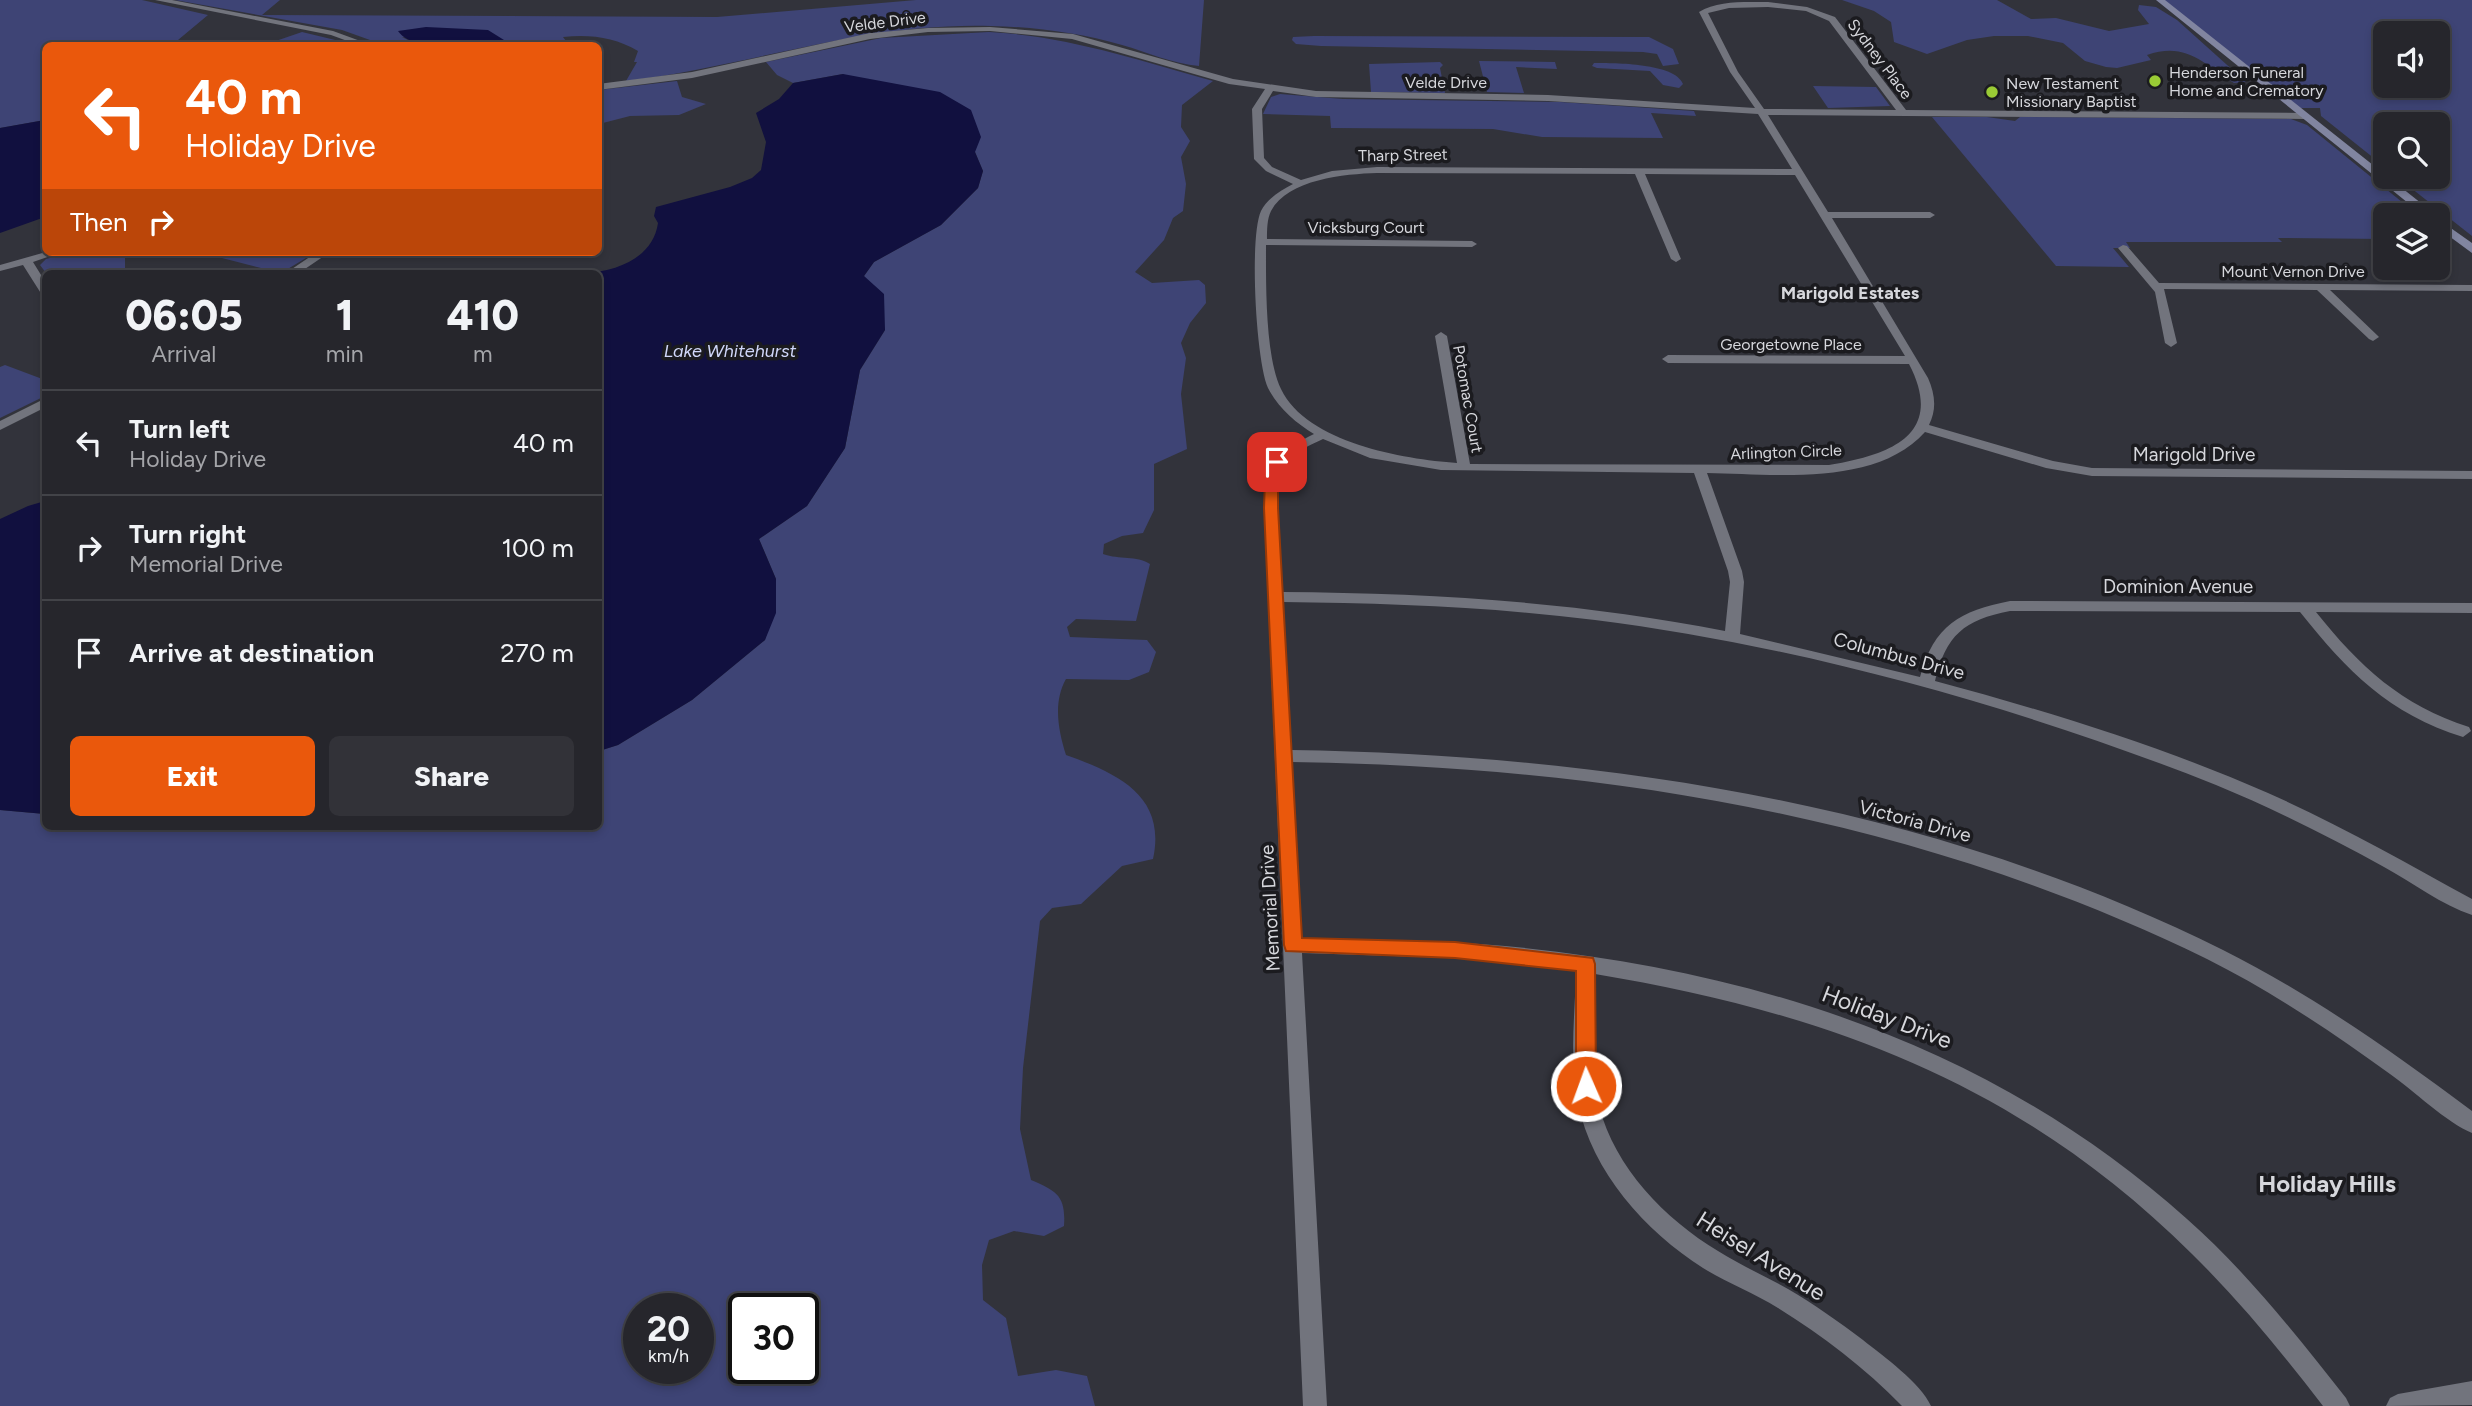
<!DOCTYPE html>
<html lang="en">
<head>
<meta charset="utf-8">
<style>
  :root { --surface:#26262c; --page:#323238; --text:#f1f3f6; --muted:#a4a5a9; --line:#424348; --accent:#ea580c }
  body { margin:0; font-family:Figtree,sans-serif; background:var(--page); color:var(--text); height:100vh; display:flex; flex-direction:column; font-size:26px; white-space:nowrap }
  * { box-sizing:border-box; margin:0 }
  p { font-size:23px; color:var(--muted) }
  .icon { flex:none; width:38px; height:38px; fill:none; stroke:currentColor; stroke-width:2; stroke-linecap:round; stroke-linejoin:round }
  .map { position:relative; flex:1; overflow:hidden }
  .details { position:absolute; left:42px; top:270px; width:560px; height:560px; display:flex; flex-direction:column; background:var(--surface); border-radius:10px; box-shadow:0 4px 10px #0003,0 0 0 2px var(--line) }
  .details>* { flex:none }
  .hud { position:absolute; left:42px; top:42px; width:560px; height:214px; border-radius:10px; box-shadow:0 4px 10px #0003,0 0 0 2px var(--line); background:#ea580c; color:#fff; overflow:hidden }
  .controls { position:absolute; left:2373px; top:21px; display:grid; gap:14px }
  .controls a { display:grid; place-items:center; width:77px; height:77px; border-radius:10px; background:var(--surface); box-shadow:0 4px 10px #0003,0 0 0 2px var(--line); font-size:35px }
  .speed { position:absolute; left:623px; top:1293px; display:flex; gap:14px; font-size:35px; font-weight:700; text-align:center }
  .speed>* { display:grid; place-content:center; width:91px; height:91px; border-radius:50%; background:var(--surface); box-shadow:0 4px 10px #0003,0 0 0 2px var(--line); line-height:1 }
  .speed small { font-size:18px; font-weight:400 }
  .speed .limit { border:4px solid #111; border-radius:10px; background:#fff; color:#111 }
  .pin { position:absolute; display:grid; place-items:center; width:60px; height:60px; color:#fff; margin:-30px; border-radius:14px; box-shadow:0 4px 10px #0006 }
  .me { position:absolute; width:77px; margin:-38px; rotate:358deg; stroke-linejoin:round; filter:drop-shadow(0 0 5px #0008) }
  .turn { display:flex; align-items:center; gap:24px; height:147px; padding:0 28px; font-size:32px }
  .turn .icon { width:91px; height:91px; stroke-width:2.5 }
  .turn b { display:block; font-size:49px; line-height:60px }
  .then { display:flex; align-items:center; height:66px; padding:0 28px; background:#0003; gap:14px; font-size:26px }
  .eta { display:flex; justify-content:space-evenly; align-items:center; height:119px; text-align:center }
  .eta b { font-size:42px; font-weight:800; line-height:49px }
  .cta { display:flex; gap:14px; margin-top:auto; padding:14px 28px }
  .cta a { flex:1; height:80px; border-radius:10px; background:var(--accent); color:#fff; font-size:28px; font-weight:800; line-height:80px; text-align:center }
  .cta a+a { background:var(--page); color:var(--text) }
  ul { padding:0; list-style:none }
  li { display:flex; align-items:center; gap:21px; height:105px; padding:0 28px; border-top:2px solid var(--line) }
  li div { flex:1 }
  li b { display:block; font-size:26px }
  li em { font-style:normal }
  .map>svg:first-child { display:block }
  .green { fill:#3e4475; fill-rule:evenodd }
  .water { fill:#11103f }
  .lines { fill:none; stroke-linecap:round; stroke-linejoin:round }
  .street { fill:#72747d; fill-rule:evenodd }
  .secondary { fill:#8185a0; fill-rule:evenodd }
  .route { fill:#ea580c; stroke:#983908; stroke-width:2 }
  .poi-dot { fill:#9acb35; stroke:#1b1b1f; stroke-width:2.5 }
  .labels { text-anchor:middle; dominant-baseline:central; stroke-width:7; stroke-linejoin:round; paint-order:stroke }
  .far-street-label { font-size:16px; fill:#d6d7dc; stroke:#1b1b1f }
  .far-poi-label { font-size:16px; fill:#d6d7dc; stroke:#1b1b1f; text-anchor:start }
  .far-neighbourhood-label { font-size:18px; font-weight:bold; fill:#d6d7dc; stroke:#1b1b1f }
  .far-water-label { font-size:18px; font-style:italic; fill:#d0d7f9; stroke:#1b1b1f }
  .street-label { font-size:19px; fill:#d6d7dc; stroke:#1b1b1f }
  .near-street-label { font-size:23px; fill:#d6d7dc; stroke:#1b1b1f }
  .near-neighbourhood-label { font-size:24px; font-weight:bold; fill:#d6d7dc; stroke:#1b1b1f }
</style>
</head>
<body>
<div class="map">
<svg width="2472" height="1406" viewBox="0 0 2472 1406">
  <rect width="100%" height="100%" fill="#32333b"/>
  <path class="green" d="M0 0H142L208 15 172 45 46 46 45 120 0 128Z
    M175 0H280L262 15 717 17 916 0H1204L1199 66C1173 64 1147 52 1122 45 1080 33 1036 27 991 26 866 22 749 66 626 81L637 62H634L638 51C615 37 589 34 563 37L569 45H503L402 37 418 45H384L342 30Z
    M1842 0H1997L2031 19 2056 18 2109 31 2149 24 2138 10 2139 5 2156 7 2177 20 2246 82 2234 83C2204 64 2186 41 2147 55L2151 60 2117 68 2106 67 2085 61 2063 43 2028 36H1994L1967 40 1927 54 1894 42 1891 22 1874 11Z
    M2161 0H2472V236L2397 177H2438V124H2385V167L2321 116 2320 108H2296ZM2385 33H2438V86H2385Z
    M302 32 356 45H264Z
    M989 32C1068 36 1138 60 1213 81L1182 105 1181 127 1190 141 1181 157 1186 184 1183 211 1173 218 1164 240 1135 272 1152 283 1199 280 1205 285 1206 303 1190 323 1181 343 1186 358 1181 394 1187 449 1154 464V510L1143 533 1122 536 1104 544 1103 554C1120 560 1136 555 1150 564L1136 621 1076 619 1067 627 1070 637 1147 640 1156 652 1149 672 1129 680 1066 679C1053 702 1058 730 1066 755 1116 773 1167 795 1153 859L1122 866 1081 904 1052 908 1040 921 1023 1068 1020 1129 1031 1180C1057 1191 1066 1196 1064 1226L1044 1236 1014 1231 989 1240 982 1265 983 1300 1006 1318 1018 1376 1056 1370 1087 1376 1095 1406H0V810L45 814 46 826H598L599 751 618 745 692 700 765 640 776 579 759 539 807 506 845 448 860 370 885 330 864 276 874 262 941 225 978 188 983 171 975 152 843 74 793 83 777 75 766 62 881 38ZM639 1309H698V1368H639ZM744 1309H803V1368H744Z
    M1314 36 1649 37 1673 49 1679 64 1663 66 1657 54 1643 52 1321 46 1296 44 1292 40 1293 37Z
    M1479 61 1555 62 1557 69 1516 67 1524 93 1487 92Z
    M1440 62 1443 65 1440 68 1445 93 1371 92 1369 64Z
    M1594 63C1615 63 1675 63 1683 84L1679 88 1663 85 1650 71 1597 68 1592 66Z
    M677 81 682 97 706 104 679 115 630 116 599 124V90Z
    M1813 86 1876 87 1890 106 1828 108Z
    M1280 94 1343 99 1560 102 1694 111 1696 116 1651 113 1663 138 1542 137 1493 129 1331 128 1330 116 1263 114 1271 97Z
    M1932 117H1987L2015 121 2020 117 2291 119 2307 125 2418 215H2385V239L2278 238 2282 242H2126L2130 248H2113L2129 267 2056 266Z
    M72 252H125V269L106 273H46L40 265 46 259Z
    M232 252H316L281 273 222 258Z
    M5 365 45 380V396L0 418V367Z"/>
  <path class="water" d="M426 27 488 30 504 40V45C479 48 412 53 398 31Z
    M843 74 940 92 971 110 981 137 975 152 983 171 978 188 941 225 874 262 864 276 884 294 885 330 860 370 845 448 807 506 759 539 776 579V613L765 640 692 700 618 745 599 751 598 273H586C617 271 653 258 658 223L654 216 656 207 730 187 752 178 761 170 766 142 756 113 779 99 793 83Z
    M45 120V217L0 233V128Z
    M45 501V814L0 810V519L28 506Z"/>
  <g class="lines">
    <path class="street" d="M155 0H172L333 31 374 46H361L331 35Z
      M1768 2 1807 7 1835 17 1906 110 2305 113 2310 116 2305 119 1768 115 1828 212H1930L1935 215 1930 218H1832L1928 378C1935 394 1937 409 1929 425L2053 461 2092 468 2472 471V479L2092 476 2046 468 1925 432C1876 487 1774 474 1707 473L1742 571 1744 582 1740 634 1920 677C1934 625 1960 611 2010 601L2472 603V613L2316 612C2360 667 2401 705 2469 727L2471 731 2463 737C2389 714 2347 671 2300 612L2010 611C1964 620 1946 635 1935 681 2047 711 2161 746 2268 793 2338 824 2405 862 2472 899V915C2442 905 2413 883 2384 867 2330 837 2274 809 2216 785 2023 708 1801 646 1595 620 1491 607 1387 603 1283 602L1291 750C1610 755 1934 806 2223 950 2311 994 2393 1052 2472 1111V1133C2447 1123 2413 1090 2390 1074 2332 1032 2271 991 2207 959 1918 818 1611 767 1292 762L1301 938C1369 940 1437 940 1505 946 1758 970 1995 1047 2187 1219 2247 1272 2297 1336 2346 1398L2350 1406H2323C2282 1353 2240 1301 2192 1254 2021 1084 1829 1013 1595 974 1594 1017 1588 1063 1599 1106 1615 1168 1665 1219 1718 1251 1740 1265 1765 1276 1788 1289 1814 1304 1839 1322 1863 1340 1883 1356 1921 1383 1931 1406H1902C1865 1368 1823 1336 1778 1308 1754 1293 1727 1283 1703 1268 1645 1231 1592 1172 1578 1103 1569 1059 1575 1015 1576 971L1455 958 1302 953 1327 1406H1303L1264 508C1266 463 1274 454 1314 434 1296 423 1278 408 1268 388 1256 362 1249 237 1261 211 1267 199 1281 190 1293 184L1266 171 1254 159 1252 109 1265 89 1229 84 1072 39 990 31 928 32 870 39 692 78 598 90V84L692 72 870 33 928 28 990 27 1073 34 1233 79 1316 91 1548 95 1755 108 1730 72 1699 12C1718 0 1746 2 1768 2ZM1768 7 1806 11 1829 21 1896 110 1764 109 1738 72 1708 13 1729 8ZM1273 91 1316 97 1548 101 1758 114 1792 169 1377 167 1332 171 1301 180 1272 167 1264 158 1262 109ZM1377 173 1635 174 1671 259 1676 262 1681 259 1645 174 1795 175 1905 356 1668 355 1662 359 1668 363 1909 364C1946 435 1890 455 1829 465L1470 464 1447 336 1441 332 1435 336 1457 463C1403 459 1307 443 1281 389 1265 356 1266 283 1266 245L1472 247 1477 244 1472 241 1267 239C1267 230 1267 219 1271 211 1288 179 1345 174 1377 173ZM1323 439 1370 458 1441 470 1694 473 1728 571 1730 582 1725 631C1579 602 1431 593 1282 592 1281 565 1270 481 1286 462 1295 451 1311 445 1323 439Z
      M2123 245 2127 246 2159 283 2472 285V291L2330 290 2377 335 2379 337 2373 341 2369 339 2317 290 2164 289 2177 343 2171 347 2165 343 2155 292 2118 248Z
      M46 252H62L33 262 46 283V296L42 295 23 265 0 271V265Z
      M317 252H330L299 273H286Z
      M46 398V407L0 430V421Z
      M2472 1381V1405L2386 1406 2390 1398 2398 1394Z"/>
    <path class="secondary" d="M2156 0H2165L2436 215H2423Z
      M2438 219 2472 243V253L2438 228Z"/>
  </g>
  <path class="route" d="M1277 458 1284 462 1278 480V508L1302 938 1455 942 1593 958 1595 964 1596 1086 1593 1092 1586 1095 1579 1092 1576 1086V971L1455 958 1286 951 1284 945 1264 508 1265 480 1270 462Z"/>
  <g class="poi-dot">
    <circle cx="2155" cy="81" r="7"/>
    <circle cx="1992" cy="92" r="7"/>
  </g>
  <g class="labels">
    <g class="far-street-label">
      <text transform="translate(885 22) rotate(-7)">Velde Drive</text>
      <text transform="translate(1880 59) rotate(53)">Sydney Place</text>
      <text x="1446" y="82">Velde Drive</text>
      <text transform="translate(1403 155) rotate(-1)">Tharp Street</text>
      <text x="1366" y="227">Vicksburg Court</text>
      <text x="2293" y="271">Mount Vernon Drive</text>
      <text x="1791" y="344">Georgetowne Place</text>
      <text transform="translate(1468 399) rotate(80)">Potomac Court</text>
      <text transform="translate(1786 452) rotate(-2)">Arlington Circle</text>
    </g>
    <g class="far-poi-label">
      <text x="2169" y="72">Henderson Funeral<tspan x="2169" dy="18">Home and Crematory</tspan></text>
      <text x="2006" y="83">New Testament<tspan x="2006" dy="18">Missionary Baptist</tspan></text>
    </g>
    <g class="far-neighbourhood-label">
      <text x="1850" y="293">Marigold Estates</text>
    </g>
    <g class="far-water-label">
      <text x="730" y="351">Lake Whitehurst</text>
    </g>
    <g class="street-label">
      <text x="2194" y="454">Marigold Drive</text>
      <text x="2178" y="586">Dominion Avenue</text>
      <text transform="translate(1899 656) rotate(15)">Columbus Drive</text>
      <text transform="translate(1915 821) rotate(15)">Victoria Drive</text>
      <text transform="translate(1270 908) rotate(-93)">Memorial Drive</text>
    </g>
    <g class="near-street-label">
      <text transform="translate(1887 1017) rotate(21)">Holiday Drive</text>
      <text transform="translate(1761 1256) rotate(32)">Heisel Avenue</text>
    </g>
    <g class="near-neighbourhood-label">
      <text x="2327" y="1183">Holiday Hills</text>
    </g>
  </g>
</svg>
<div class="controls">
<a><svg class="icon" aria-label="sound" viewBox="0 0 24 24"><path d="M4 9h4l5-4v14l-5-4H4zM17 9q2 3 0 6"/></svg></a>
<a><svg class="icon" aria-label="search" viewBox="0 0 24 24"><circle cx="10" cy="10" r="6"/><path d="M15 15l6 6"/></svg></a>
<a><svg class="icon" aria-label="layers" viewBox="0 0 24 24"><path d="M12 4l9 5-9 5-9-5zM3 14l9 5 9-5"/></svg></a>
</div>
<div class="speed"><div>20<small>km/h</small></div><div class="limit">30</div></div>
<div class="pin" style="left:1277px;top:462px;background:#d93025"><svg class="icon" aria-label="arrive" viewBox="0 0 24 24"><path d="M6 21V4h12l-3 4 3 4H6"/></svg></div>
<svg class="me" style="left:1586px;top:1086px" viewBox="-20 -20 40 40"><circle r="17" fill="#ea580c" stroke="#fff" stroke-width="3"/><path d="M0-11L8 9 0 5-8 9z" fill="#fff"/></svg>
<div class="hud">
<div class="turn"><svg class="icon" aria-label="left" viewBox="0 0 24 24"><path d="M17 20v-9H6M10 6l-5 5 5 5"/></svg><div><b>40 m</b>Holiday Drive</div></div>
<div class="then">Then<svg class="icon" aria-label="right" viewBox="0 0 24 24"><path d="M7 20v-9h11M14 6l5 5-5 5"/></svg></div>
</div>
<section class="details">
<div class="eta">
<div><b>06:05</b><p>Arrival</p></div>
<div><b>1</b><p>min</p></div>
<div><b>410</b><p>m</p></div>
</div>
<ul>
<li><svg class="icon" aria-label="left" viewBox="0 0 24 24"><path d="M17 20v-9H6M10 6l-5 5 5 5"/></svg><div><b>Turn left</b><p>Holiday Drive</p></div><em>40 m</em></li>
<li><svg class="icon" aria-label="right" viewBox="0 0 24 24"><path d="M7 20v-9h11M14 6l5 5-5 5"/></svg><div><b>Turn right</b><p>Memorial Drive</p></div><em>100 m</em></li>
<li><svg class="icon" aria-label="arrive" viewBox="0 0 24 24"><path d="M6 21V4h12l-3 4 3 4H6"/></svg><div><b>Arrive at destination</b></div><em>270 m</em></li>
</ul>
<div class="cta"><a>Exit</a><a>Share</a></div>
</section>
</div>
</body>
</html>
